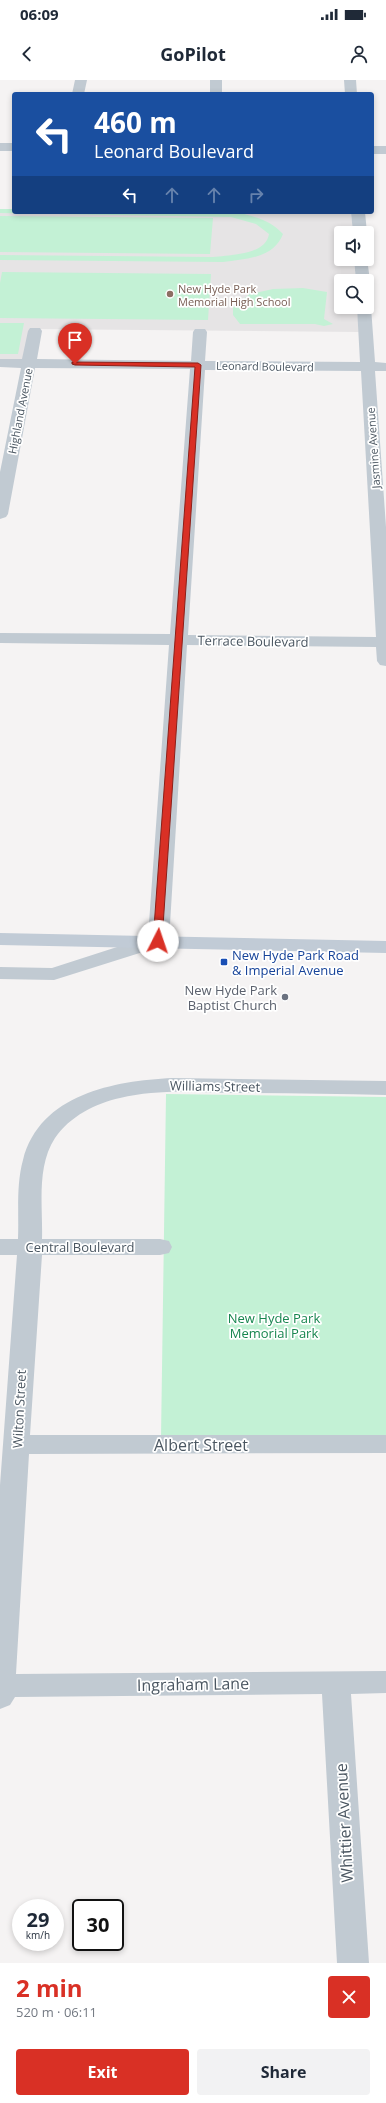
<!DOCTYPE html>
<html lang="en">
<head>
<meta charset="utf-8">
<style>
  :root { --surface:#fff; --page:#f2f2f3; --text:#1f2937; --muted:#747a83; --accent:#d93025 }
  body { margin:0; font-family:"Open Sans",sans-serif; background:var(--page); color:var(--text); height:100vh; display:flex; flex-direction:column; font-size:15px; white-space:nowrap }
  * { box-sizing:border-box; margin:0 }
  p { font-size:13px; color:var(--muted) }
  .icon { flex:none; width:22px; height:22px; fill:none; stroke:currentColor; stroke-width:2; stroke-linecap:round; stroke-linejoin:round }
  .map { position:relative; height:1883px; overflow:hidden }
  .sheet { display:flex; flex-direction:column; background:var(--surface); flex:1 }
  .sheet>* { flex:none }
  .guide { position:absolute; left:12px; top:12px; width:362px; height:122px; border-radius:4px; box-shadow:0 2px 6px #0003; background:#1a4fa0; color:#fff; overflow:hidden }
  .tools { position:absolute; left:334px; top:146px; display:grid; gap:8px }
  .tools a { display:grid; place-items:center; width:40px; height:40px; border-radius:4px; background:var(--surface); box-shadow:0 2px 6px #0003; font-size:20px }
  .speed { position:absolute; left:12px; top:1819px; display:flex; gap:8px; font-size:20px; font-weight:700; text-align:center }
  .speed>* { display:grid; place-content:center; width:52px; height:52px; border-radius:50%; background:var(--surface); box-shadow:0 2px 6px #0003; line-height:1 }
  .speed small { font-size:10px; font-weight:400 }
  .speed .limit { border:2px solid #111; border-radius:6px; background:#fff; color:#111 }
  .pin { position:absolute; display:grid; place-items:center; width:34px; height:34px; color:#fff; margin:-41px -17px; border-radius:50% 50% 50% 0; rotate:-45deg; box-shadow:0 0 4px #0007 }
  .pin .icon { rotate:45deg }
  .me { position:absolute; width:44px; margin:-22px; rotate:4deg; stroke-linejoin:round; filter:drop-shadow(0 0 3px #0008) }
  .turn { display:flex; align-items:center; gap:14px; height:84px; padding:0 16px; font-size:18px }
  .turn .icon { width:52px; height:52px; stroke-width:2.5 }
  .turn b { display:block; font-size:28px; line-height:34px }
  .lanes { display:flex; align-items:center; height:38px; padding:0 16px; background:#0003; justify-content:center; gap:20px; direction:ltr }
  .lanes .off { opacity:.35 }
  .round { display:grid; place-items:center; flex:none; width:42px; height:42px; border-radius:4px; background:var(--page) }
  .overview { display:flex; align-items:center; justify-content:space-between; height:68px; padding:0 16px }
  h1 { font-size:24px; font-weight:700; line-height:30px; color:var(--accent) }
  .cta { display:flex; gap:8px; margin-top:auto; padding:8px 16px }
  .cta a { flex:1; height:46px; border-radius:4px; background:var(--accent); color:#fff; font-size:16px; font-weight:700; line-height:46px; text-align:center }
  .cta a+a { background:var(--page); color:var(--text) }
  .status { display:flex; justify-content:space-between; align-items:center; height:28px; padding:0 20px; background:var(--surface); direction:ltr }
  .status svg { height:11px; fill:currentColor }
  header { display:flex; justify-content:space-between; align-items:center; height:52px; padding:0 16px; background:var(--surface); font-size:18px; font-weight:700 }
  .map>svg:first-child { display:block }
  .education { fill:#e6e4e5 }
  .green { fill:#c3f1d5 }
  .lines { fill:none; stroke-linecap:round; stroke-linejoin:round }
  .minor { fill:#c1cad2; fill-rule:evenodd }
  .secondary { fill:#c1cbd6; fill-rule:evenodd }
  .route { fill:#d93025; stroke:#8d1f18 }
  .education-dot { fill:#8d6e63; stroke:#fff; stroke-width:1.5 }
  .transit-dot { fill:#1a4fb4; stroke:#fff; stroke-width:1.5 }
  .worship-dot { fill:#6b7280; stroke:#fff; stroke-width:1.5 }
  .labels { text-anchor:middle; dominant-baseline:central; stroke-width:3.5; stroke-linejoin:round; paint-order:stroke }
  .far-education-label { font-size:11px; fill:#785e54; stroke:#fff; text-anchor:start }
  .far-street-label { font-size:11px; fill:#4a5661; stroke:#fff }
  .street-label { font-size:13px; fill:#4a5661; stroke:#fff }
  .transit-label { font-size:13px; fill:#164399; stroke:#fff; text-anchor:start }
  .worship-label { font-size:13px; fill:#5b616d; stroke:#fff; text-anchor:end }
  .park-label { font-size:13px; fill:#17864f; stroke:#fff }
  .near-street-label { font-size:16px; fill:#4a5661; stroke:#fff }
</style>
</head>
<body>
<div class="status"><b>06:09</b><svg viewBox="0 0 49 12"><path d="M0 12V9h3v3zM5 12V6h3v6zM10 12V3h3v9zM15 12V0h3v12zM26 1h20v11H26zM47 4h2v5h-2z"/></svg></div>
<header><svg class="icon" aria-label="back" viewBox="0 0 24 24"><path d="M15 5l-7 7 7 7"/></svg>GoPilot<svg class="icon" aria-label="person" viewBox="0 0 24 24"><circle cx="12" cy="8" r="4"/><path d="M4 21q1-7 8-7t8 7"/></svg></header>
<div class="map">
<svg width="386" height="1883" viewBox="0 0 386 1883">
  <rect width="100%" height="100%" fill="#f5f3f3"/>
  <path class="education" d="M0 129H14V132H351L353 153H341V179H354L356 201H341V227H357L359 252 31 249 25 280H0Z"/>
  <path class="green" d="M0 129H14V132H237C255 137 270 140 283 154 274 178 246 179 223 182L0 180V175L213 177C230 175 266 175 269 154L256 144 231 137 0 133Z
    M0 136 213 138 210 174 0 172Z
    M2 192 211 194 208 240 0 238V203Z
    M303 208 327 212 324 239 333 244 324 246 315 244H240L233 235V227L250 214 273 209Z
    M0 243H24L18 274H0Z
    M166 1014 386 1017V1357L161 1358Z"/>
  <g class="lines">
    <path class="minor" d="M75 0H87L84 14H72Z
      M210 0H222V14H210Z
      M344 0H356L357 14H345Z
      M0 63H14V71H0Z
      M372 66H386V74H372Z
      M351 132H365L367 153H353Z
      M367 178 370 201 367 204V201H356L354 179Z
      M367 223 371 227 375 282 386 283V291H375L386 447V586L380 585 377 581 376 567 187 565 169 861 165 865 54 900 0 899V887L52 888 148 857 169 565 0 563V553L170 554 190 289 35 288 8 434 6 437 0 439V392L21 288 0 287V279H22L28 251 30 248H40L42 251 37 279 191 281 193 252 195 249H205L207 252 205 281 360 282 357 227H367ZM205 290 361 291 376 557 188 555Z
      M172 998 386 1001V1015C335 1014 283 1013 232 1013 195 1012 157 1009 120 1018 96 1023 69 1037 55 1058 36 1087 43 1127 42 1159H160L169 1161 172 1167 169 1173 160 1175H42L30 1355H386V1373L29 1374 16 1594 386 1591V1613L351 1614 369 1883H337L322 1614 15 1617 10 1625 0 1629V1405L17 1175H0V1159H18C19 1133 16 1105 23 1080 40 1014 114 1001 172 998Z"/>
    <path class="secondary" d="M0 853 386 861V873L0 865Z"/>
  </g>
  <path class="route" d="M72 282 198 283 201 285 162 861 158 863 153 861 195 287 75 285 72 284Z"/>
  <circle class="education-dot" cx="170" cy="214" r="4"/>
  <rect class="transit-dot" x="220" y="878" width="8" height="8" rx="2"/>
  <circle class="worship-dot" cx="285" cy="917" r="4"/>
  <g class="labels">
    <g class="far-education-label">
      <text x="178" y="208">New Hyde Park<tspan x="178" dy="13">Memorial High School</tspan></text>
    </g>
    <g class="far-street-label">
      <text transform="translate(265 286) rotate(1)">Leonard Boulevard</text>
      <text transform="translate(20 331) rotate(-79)">Highland Avenue</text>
      <text transform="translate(373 368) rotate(-94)">Jasmine Avenue</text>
    </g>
    <g class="street-label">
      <text transform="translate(253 561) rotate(1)">Terrace Boulevard</text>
      <text transform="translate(215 1006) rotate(1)">Williams Street</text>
      <text x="80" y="1167">Central Boulevard</text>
      <text transform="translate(19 1329) rotate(-87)">Wilton Street</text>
    </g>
    <g class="transit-label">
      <text x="232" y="875">New Hyde Park Road<tspan x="232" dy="15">&amp; Imperial Avenue</tspan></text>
    </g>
    <g class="worship-label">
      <text x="277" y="910">New Hyde Park<tspan x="277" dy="15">Baptist Church</tspan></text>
    </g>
    <g class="park-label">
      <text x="274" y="1238">New Hyde Park<tspan x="274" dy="15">Memorial Park</tspan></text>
    </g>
    <g class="near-street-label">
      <text x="201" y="1365">Albert Street</text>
      <text transform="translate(193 1604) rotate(-1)">Ingraham Lane</text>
      <text transform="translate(344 1743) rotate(-93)">Whittier Avenue</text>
    </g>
  </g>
</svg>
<div class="tools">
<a><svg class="icon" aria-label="sound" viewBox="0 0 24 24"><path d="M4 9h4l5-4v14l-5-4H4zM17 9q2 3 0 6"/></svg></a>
<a><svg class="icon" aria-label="search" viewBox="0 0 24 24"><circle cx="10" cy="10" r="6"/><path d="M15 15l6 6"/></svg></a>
</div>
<div class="speed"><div>29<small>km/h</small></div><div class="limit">30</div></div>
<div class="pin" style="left:75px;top:284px;background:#d93025"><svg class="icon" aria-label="arrive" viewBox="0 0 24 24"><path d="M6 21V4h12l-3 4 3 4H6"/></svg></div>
<svg class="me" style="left:158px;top:861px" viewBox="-20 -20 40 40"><circle r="19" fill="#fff"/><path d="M0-13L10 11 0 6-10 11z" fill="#d93025"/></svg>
<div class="guide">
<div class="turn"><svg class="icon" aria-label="left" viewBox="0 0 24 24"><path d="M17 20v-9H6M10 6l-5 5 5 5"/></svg><div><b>460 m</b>Leonard Boulevard</div></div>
<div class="lanes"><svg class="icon" aria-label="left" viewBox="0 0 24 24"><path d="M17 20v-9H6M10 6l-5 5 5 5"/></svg><svg class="icon off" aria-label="ahead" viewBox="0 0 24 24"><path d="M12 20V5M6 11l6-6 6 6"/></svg><svg class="icon off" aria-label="ahead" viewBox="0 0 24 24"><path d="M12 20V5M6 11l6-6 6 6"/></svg><svg class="icon off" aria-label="right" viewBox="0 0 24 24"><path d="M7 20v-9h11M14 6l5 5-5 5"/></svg></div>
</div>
</div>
<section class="sheet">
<div class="overview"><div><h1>2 min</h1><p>520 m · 06:11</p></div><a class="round" style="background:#d93025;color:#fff"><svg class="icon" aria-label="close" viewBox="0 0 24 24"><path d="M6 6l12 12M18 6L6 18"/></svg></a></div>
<div class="cta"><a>Exit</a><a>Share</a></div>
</section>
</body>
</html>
